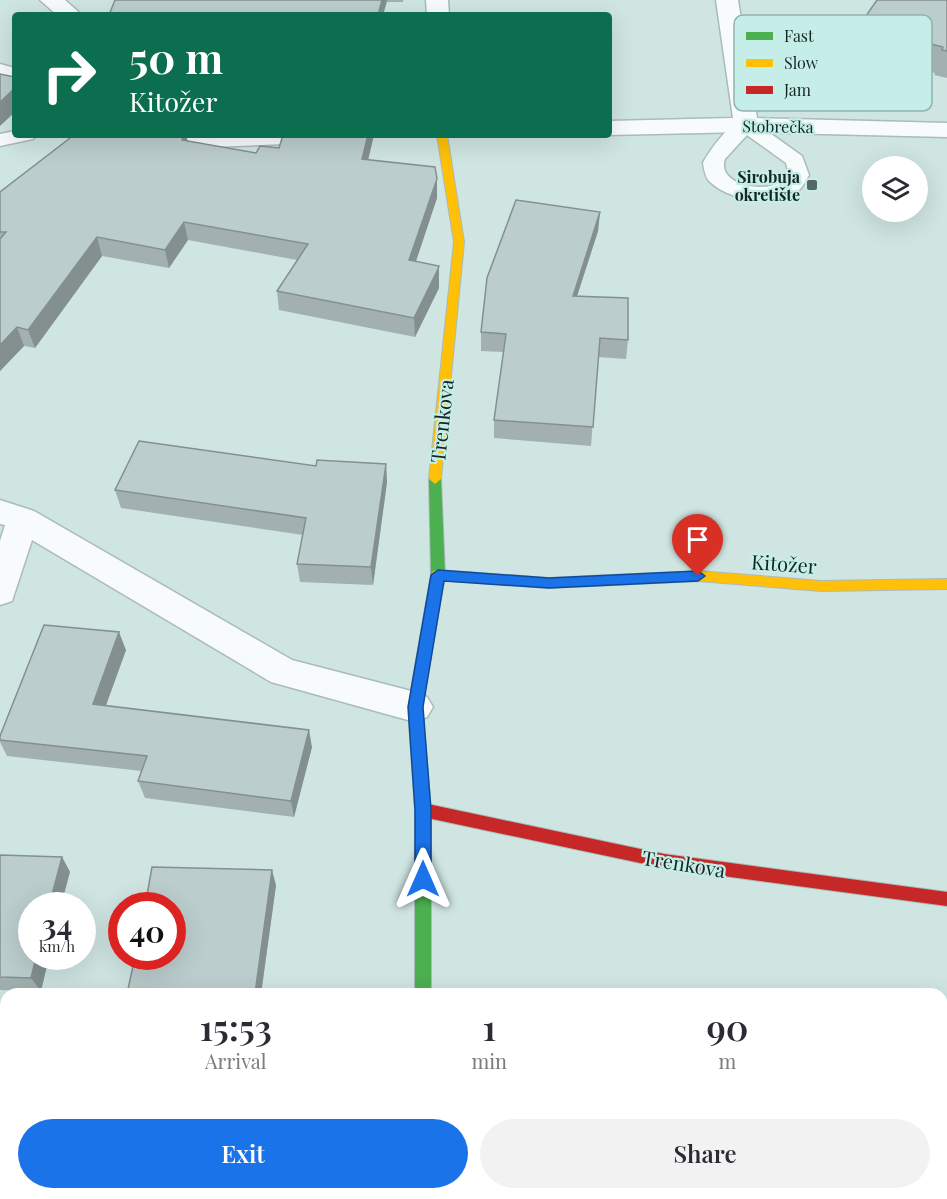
<!DOCTYPE html>
<html lang="en">
<head>
<meta charset="utf-8">
<style>
  :root { --surface:#fff; --page:#f2f2f3; --text:#2b2b33; --muted:#7c7c81; --accent:#1a73e8 }
  body { margin:0; font-family:"Playfair Display",serif; background:var(--page); color:var(--text); height:100vh; display:flex; flex-direction:column; font-size:22px; white-space:nowrap }
  * { box-sizing:border-box; margin:0 }
  p { font-size:20px; color:var(--muted) }
  .icon { flex:none; width:33px; height:33px; fill:none; stroke:currentColor; stroke-width:2; stroke-linecap:round; stroke-linejoin:round }
  .map { position:relative; flex:1; overflow:hidden }
  .panel { position:absolute; left:0px; top:988px; width:948px; height:212px; display:flex; flex-direction:column; background:var(--surface); border-radius:18px 18px 0 0; box-shadow:0 6px 24px #0002 }
  .panel>* { flex:none }
  .top-card { position:absolute; left:12px; top:12px; width:600px; height:126px; border-radius:6px; box-shadow:0 6px 24px #0002; background:#0b6e4f; color:#fff; overflow:hidden }
  .fabs { position:absolute; left:862px; top:156px; display:grid; gap:12px }
  .fabs a { display:grid; place-items:center; width:66px; height:66px; border-radius:50%; background:var(--surface); box-shadow:0 6px 24px #0002; font-size:30px }
  .speed { position:absolute; left:18px; top:892px; display:flex; gap:12px; font-size:30px; font-weight:700; text-align:center }
  .speed>* { display:grid; place-content:center; width:78px; height:78px; border-radius:50%; background:var(--surface); box-shadow:0 6px 24px #0002; line-height:1 }
  .speed small { font-size:15px; font-weight:400 }
  .speed .limit { border:9px solid #d22; background:#fff; color:#111 }
  .pin { position:absolute; display:grid; place-items:center; width:51px; height:51px; color:#fff; margin:-62px -26px; border-radius:50% 50% 50% 0; rotate:-45deg; box-shadow:0 0 6px #0007 }
  .pin .icon { rotate:45deg }
  .me { position:absolute; width:66px; margin:-33px; rotate:0deg; stroke-linejoin:round; filter:drop-shadow(0 0 4px #0008) }
  .turn { display:flex; align-items:center; gap:21px; height:126px; padding:0 18px; font-size:27px }
  .turn .icon { width:78px; height:78px; stroke-width:2.5 }
  .turn b { display:block; font-size:42px; line-height:51px }
  .eta { display:flex; justify-content:space-evenly; align-items:center; height:102px; text-align:center }
  .eta b { font-size:36px; font-weight:600; line-height:42px }
  .cta { display:flex; gap:12px; margin-top:auto; padding:12px 18px }
  .cta a { flex:1; height:69px; border-radius:36px; background:var(--accent); color:#fff; font-size:24px; font-weight:600; line-height:69px; text-align:center }
  .cta a+a { background:var(--page); color:var(--text) }
  .map>svg:first-child { display:block }
  .lines { fill:none; stroke-linecap:round; stroke-linejoin:round }
  .lane-casing { stroke:#aabbb9; stroke-width:3 }
  .street-casing { stroke:#aabbb9; stroke-width:3 }
  .fast-casing { stroke:#aabbb9; stroke-width:2 }
  .slow-casing { stroke:#aabbb9; stroke-width:2 }
  .jam-casing { stroke:#aabbb9; stroke-width:2 }
  .lane { fill:#f8fbfb; fill-rule:evenodd }
  .street { fill:#f8fbfb; fill-rule:evenodd }
  .fast { fill:#4caf50; fill-rule:evenodd }
  .slow { fill:#ffc107; fill-rule:evenodd }
  .jam { fill:#c62828; fill-rule:evenodd }
  .wall { fill:#a2b0b1 }
  .shaded-wall { fill:#849090 }
  .building { fill:#bccdce; stroke:#849090; stroke-width:1.5 }
  .route { fill:#1a73e8; stroke:#114b97; stroke-width:1.5 }
  .poi-dot { fill:#576966; stroke:#c6eee8; stroke-width:2 }
  .labels { text-anchor:middle; dominant-baseline:central; stroke-width:4.5; stroke-linejoin:round; paint-order:stroke }
  .far-street-label { font-size:16px; fill:#162624; stroke:#c6eee8 }
  .far-poi-label { font-size:16px; font-weight:bold; fill:#162624; stroke:#c6eee8; text-anchor:end }
  .street-label { font-size:20px; fill:#162624; stroke:#c6eee8 }
  .key { fill:#c6eee8; stroke:#91b2ad; stroke-width:1.5 }
  .key-label { font-size:16px; fill:#162624 }
</style>
</head>
<body>
<div class="map">
<svg width="947" height="1199" viewBox="0 0 947 1199">
  <rect width="100%" height="100%" fill="#cfe5e2"/>
  <g class="lines">
    <defs>
      <path id="lane" d="M746 119 753 121 802 156 809 175C806 180 803 187 798 191 775 207 729 201 709 181 705 176 704 169 703 163L705 159C714 145 729 123 746 119ZM747 135 786 163 789 175C775 197 715 187 725 159Z
        M15 131V135H36L33 139 0 146V134Z"/>
      <path id="street" d="M40 0H65L82 15H57Z
        M426 0H448L449 15H427Z
        M716 0H738L757 118 947 123V137L746 132 609 135V121L733 118Z
        M0 64 15 68V82L0 78Z
        M154 135H348L344 140 336 142 186 148 158 140Z
        M0 500 34 511 292 660 415 692 427 697 433 707 427 717 415 722 271 682 32 540 12 601 0 605V541L5 525 0 524Z
        M6 1069V1119L0 1121V1071Z
        M381 1194H425L423 1199H379Z
        M480 1194H526L528 1199H482Z"/>
      <path id="fast" d="M435 474 441 479 445 575 422 707 431 810V994H415V810L408 707 431 575 429 479Z"/>
      <path id="slow" d="M437 135H447L464 242 441 479 435 484 429 479 454 242Z
        M438 570 549 578 698 571 821 581 947 579V589L821 591 698 581 549 588 438 580 433 579 431 575 433 571Z"/>
      <path id="jam" d="M423 803 664 854 947 892V906L664 868 423 817 418 815 415 810 418 805Z"/>
    </defs>
    <use href="#lane" class="lane-casing"/>
    <use href="#street" class="street-casing"/>
    <use href="#fast" class="fast-casing"/>
    <use href="#slow" class="slow-casing"/>
    <use href="#jam" class="jam-casing"/>
    <use href="#lane" class="lane"/>
    <use href="#street" class="street"/>
    <use href="#fast" class="fast"/>
    <use href="#slow" class="slow"/>
    <use href="#jam" class="jam"/>
  </g>
  <path class="wall" d="M115 0H403V2H387L383 15H109Z
    M947 0V78L934 75 935 73 853 51 859 26Z
    M74 135H186L188 141 256 153 368 159 437 198 416 261 439 285V288L415 337 279 310 277 291 297 260 188 240 169 268 102 256 35 348 24 346 0 371V192Z
    M600 212 598 231 577 296 628 340 626 359 598 357 591 446 494 438V420L504 352 481 351V332Z
    M386 464 387 482 373 585 300 582 297 564 303 535 121 508 115 490 316 466Z
    M126 650 106 706 312 747 294 817 145 798 138 781 142 771 7 756 0 742V736Z
    M0 855 62 857 70 872 32 957H49L41 991 0 990Z
    M276 885 261 994H131L128 989Z"/>
  <path class="shaded-wall" d="M382 0H387L383 15H378Z
    M15 88V112L0 126V102Z
    M184 135H186L189 150 182 140Z
    M368 135H374L364 178 362 159Z
    M437 179V198L410 279 409 260Z
    M600 212 598 231 571 315 573 296Z
    M184 222 188 240 169 268 165 250Z
    M97 237 102 256 35 348 28 330Z
    M439 266V288L415 337 414 318Z
    M17 327 24 346 0 371V345Z
    M386 464 387 482 373 585 371 567Z
    M119 632 126 650 100 721 93 704Z
    M309 730 312 747 294 817 291 801Z
    M62 857 70 872 61 906H49Z
    M272 870 276 885 261 994H256L255 993Z
    M36 957H49L41 991 31 978Z
    M328 1194H329L331 1199H325Z"/>
  <path class="building" d="M115 0H382L378 15H109Z
    M877 0H947V51L942 50 943 47 859 26Z
    M0 74 15 77V88L0 102Z
    M74 135H184L182 140 256 153 260 146 279 148 283 135H368L362 159 435 167 437 179 409 260 439 266 438 269 414 318 277 291 308 244 184 222 165 250 97 237 28 330 17 327 0 345V239L6 232H0V192Z
    M516 200 600 212 573 296 628 298V340L600 338 593 427 494 420 506 334 481 332 487 278Z
    M139 441 316 466 317 460 386 464 371 567 297 564 306 518 115 490Z
    M44 625 119 632 93 704 309 730 291 801 138 781 147 756 0 740V736Z
    M0 855 62 857 49 906H32V957H36L31 978 0 977Z
    M152 867 272 870 255 993 128 989 135 957H172V906H145Z
    M213 1194H328L325 1199H210Z"/>
  <path class="route" d="M438 570 549 578 698 571 705 576 698 581 549 588 444 581 423 707 431 810V879L429 884 423 887 417 884 415 879V810L408 707 431 575Z"/>
  <rect class="poi-dot" x="806" y="179" width="12" height="12" rx="3"/>
  <g class="labels">
    <g class="far-street-label">
      <text transform="translate(778 126) rotate(1)">Stobrečka</text>
    </g>
    <g class="far-poi-label">
      <text x="800" y="176">Sirobuja<tspan x="800" dy="18">okretište</tspan></text>
    </g>
    <g class="street-label">
      <text transform="translate(441 421) rotate(-84)">Trenkova</text>
      <text transform="translate(784 563) rotate(4)">Kitožer</text>
      <text transform="translate(684 863) rotate(9)">Trenkova</text>
    </g>
  </g>
  <rect x="734" y="15" width="198" height="96" rx="9" class="key"/>
  <rect x="746" y="32" width="27" height="8" fill="#4caf50"/>
  <rect x="746" y="59" width="27" height="8" fill="#ffc107"/>
  <rect x="746" y="86" width="27" height="8" fill="#c62828"/>
  <g class="key-label">
    <text x="784" y="42">Fast</text>
    <text x="784" y="69">Slow</text>
    <text x="784" y="96">Jam</text>
  </g>
</svg>
<div class="fabs">
<a><svg class="icon" aria-label="layers" viewBox="0 0 24 24"><path d="M12 4l9 5-9 5-9-5zM3 14l9 5 9-5"/></svg></a>
</div>
<div class="speed"><div>34<small>km/h</small></div><div class="limit">40</div></div>
<div class="pin" style="left:698px;top:576px;background:#d93025"><svg class="icon" aria-label="arrive" viewBox="0 0 24 24"><path d="M6 21V4h12l-3 4 3 4H6"/></svg></div>
<svg class="me" style="left:423px;top:879px" viewBox="-20 -20 40 40"><path d="M0-17L14 15 0 8-14 15z" fill="#1a73e8" stroke="#fff" stroke-width="4"/></svg>
<div class="top-card">
<div class="turn"><svg class="icon" aria-label="right" viewBox="0 0 24 24"><path d="M7 20v-9h11M14 6l5 5-5 5"/></svg><div><b>50 m</b>Kitožer</div></div>
</div>
<section class="panel">
<div class="eta">
<div><b>15:53</b><p>Arrival</p></div>
<div><b>1</b><p>min</p></div>
<div><b>90</b><p>m</p></div>
</div>
<div class="cta"><a>Exit</a><a>Share</a></div>
</section>
</div>
</body>
</html>
